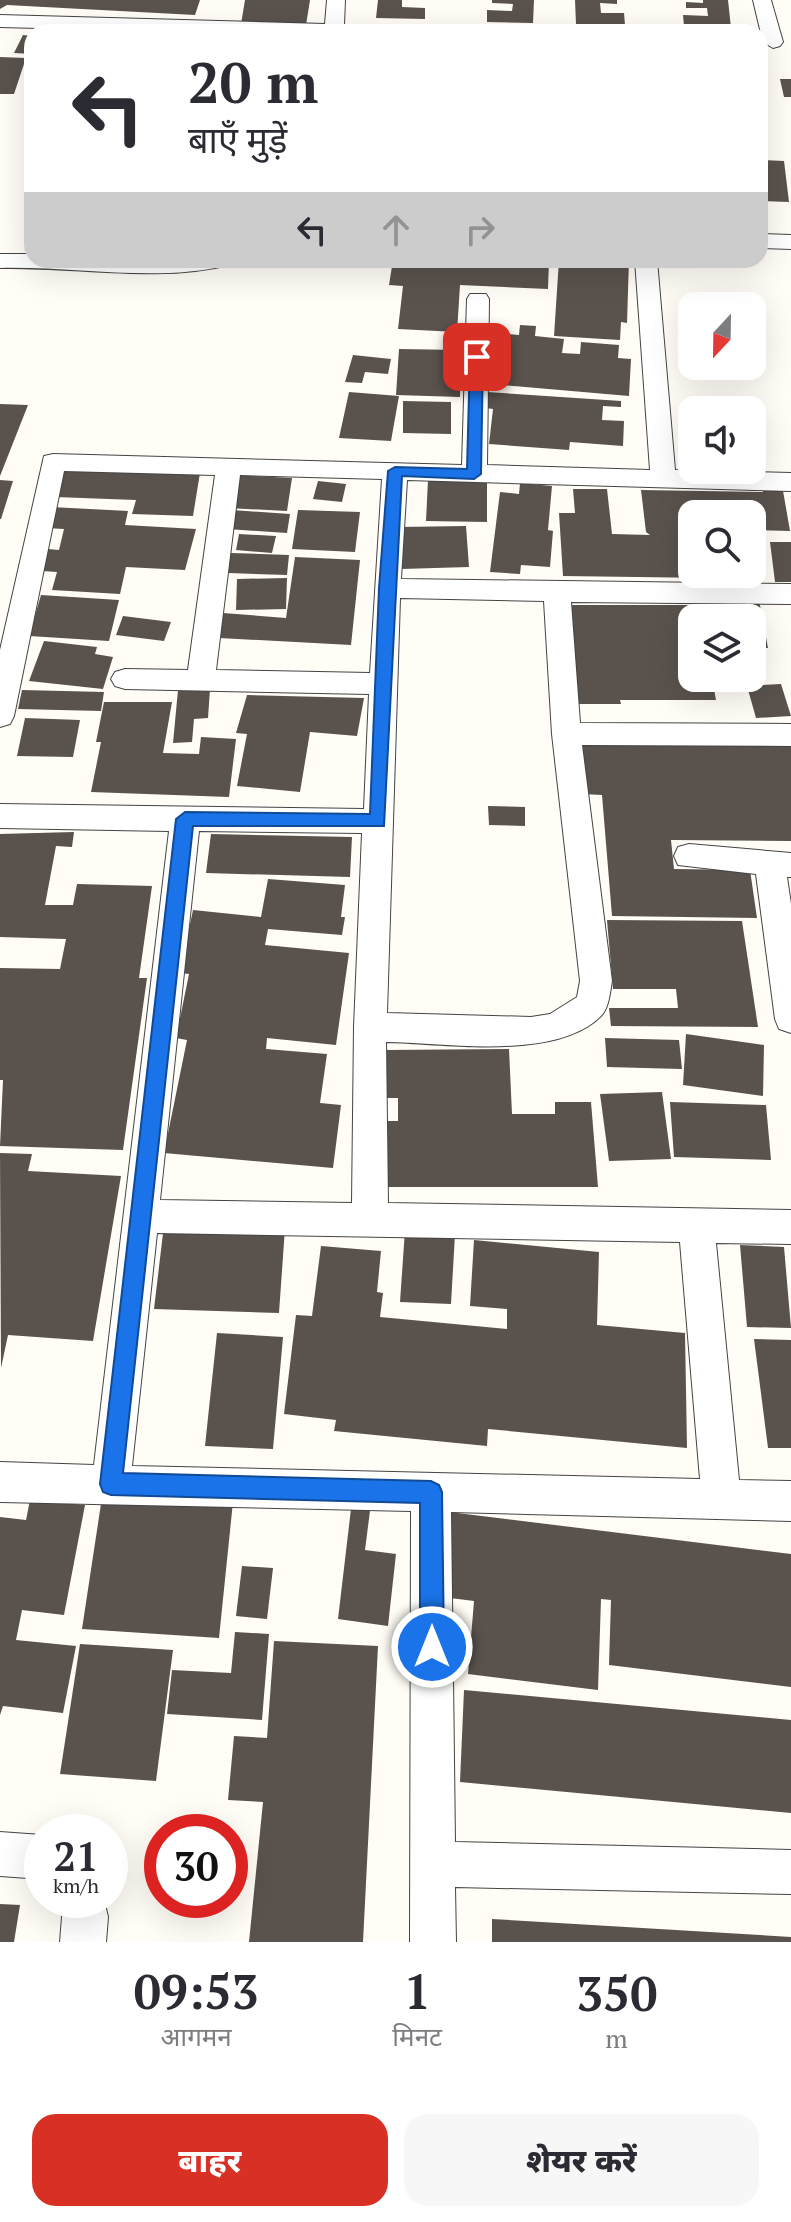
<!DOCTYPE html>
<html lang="hi">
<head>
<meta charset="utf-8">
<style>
  :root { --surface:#fff; --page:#f7f7f7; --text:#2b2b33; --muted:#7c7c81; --accent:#d93025 }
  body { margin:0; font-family:"PT Serif","Noto Sans Devanagari",serif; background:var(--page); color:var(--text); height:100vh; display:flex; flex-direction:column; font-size:30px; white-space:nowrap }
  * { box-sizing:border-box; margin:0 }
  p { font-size:26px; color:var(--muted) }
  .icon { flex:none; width:44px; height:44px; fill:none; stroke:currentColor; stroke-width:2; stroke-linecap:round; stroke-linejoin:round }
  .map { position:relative; height:1942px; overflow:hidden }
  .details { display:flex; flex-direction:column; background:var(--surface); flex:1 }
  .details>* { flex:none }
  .hud { position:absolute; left:24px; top:24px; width:744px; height:244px; border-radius:24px; box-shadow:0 8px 32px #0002; background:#fff; color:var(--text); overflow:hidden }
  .needle { width:52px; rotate:202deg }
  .fabs { position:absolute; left:678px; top:292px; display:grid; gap:16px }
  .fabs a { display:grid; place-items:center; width:88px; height:88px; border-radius:16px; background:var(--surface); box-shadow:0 8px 32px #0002; font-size:40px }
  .speed { position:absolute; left:24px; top:1814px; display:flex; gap:16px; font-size:40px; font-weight:700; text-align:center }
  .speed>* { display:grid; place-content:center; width:104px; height:104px; border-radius:50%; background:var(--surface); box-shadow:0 8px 32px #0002; line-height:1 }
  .speed small { font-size:20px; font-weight:400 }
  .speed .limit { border:12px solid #d22; background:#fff; color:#111 }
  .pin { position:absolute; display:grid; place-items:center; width:68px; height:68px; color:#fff; margin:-34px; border-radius:16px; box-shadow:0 4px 12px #0006 }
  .me { position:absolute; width:88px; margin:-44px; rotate:0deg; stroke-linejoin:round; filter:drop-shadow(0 0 6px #0008) }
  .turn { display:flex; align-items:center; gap:28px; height:168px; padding:0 32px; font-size:36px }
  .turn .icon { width:104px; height:104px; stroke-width:2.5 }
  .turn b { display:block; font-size:56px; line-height:68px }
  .lanes { display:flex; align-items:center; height:76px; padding:0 32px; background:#0003; justify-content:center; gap:40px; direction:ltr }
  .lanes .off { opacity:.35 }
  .eta { display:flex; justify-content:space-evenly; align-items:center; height:136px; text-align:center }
  .eta b { font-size:48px; font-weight:800; line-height:56px }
  .action { display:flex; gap:16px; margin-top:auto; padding:16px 32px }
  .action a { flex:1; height:92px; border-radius:24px; background:var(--accent); color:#fff; font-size:32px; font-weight:800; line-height:92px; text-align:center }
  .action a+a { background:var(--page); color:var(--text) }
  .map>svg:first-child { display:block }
  .building { fill:#5a524d }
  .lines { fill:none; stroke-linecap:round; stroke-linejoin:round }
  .minor-casing { stroke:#444; stroke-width:2 }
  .minor { fill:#fff; fill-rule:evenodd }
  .route { fill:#1a73e8; stroke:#114b97; stroke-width:2 }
</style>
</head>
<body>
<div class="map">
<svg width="791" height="1942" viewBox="0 0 791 1942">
  <rect width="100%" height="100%" fill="#fffdf5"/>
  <path class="building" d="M0 0H200L195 15 7 5 0 9Z
    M245 0H310L306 25 241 24Z
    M378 0H402V7L425 8V19L376 18Z
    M492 0H534L533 23 487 22V10L512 11 513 4 492 3Z
    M575 0H617V4L600 3 601 13H624L625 25 576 24Z
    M703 0H728L731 28 684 26 683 15 708 16 707 8H686V2L703 3Z
    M23 35 32 36V54L14 53Z
    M0 57 26 58 14 94H0Z
    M780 79H791V97H784Z
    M760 160 784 161 789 202 760 201Z
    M393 260H549L548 289 460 285 457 332 398 329 403 286 389 285Z
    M559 260H629L627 323 621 322 620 340 554 336Z
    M520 325 536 326 535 336 564 339 562 353 580 354 581 342 619 345 618 358 631 359 629 396 490 384 497 333 519 335Z
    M399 349 460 350V397L396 395Z
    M353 355 391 359 388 374 365 372 362 383 345 382Z
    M349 392 399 396 391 441 339 438Z
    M487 392 621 401V407L603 406 602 420 624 421 623 446 570 442 569 450 489 444 493 409 485 408Z
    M403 401 451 402V434L403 433Z
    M0 404 28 405 0 476Z
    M62 468 200 473 193 516 132 514 136 500 55 497Z
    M233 475 292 478 287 511 227 508Z
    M0 480 13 481 1 519H0Z
    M428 480 487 482V522L426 521Z
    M318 481 346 484 342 502 313 499Z
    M520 483 552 486 548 530 553 531 550 567 521 565 520 574 490 572 500 492 519 494Z
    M762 485H782L790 531 752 530V514H692V574H710L711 578 563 576 559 513H575L573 489H607L612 534 650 535 646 532 641 490 763 492Z
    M51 507 128 511 125 525 196 529 185 570 126 567 120 594 52 590 57 572 42 571 48 549 59 550 64 529 45 528Z
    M232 510 290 514 287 533 227 529Z
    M298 510 360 512 355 552 292 549Z
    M466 526 469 567 401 569 399 527Z
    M239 534 276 536 272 553 236 550Z
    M770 542H791V582H775Z
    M231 553 289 555 287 575 228 573Z
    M295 557 360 560 351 645 219 638 223 613 286 618Z
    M287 578 286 609 236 610 237 579Z
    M41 595 119 600 109 641 29 636Z
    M719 600H759L768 648H752V618H692V678H712L716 700H620L621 704H577L568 605H720Z
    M123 616 171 622 164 641 116 635Z
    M44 641 97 647 95 654 113 657 103 689 29 681Z
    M781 684 791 716 756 718 747 686Z
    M210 689 208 718 194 719 192 742 173 743 178 690Z
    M22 690 104 692 101 711 18 709Z
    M247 695 364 698 357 736 310 732 300 792 237 786 247 734 236 733Z
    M104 702H172L163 753 199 754 201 737 236 739 229 797 91 792 101 742H96Z
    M25 718 80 720 73 757 17 756Z
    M578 738 791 741V841L671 840 674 869 750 870 757 918 612 916 602 795 582 794Z
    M488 806 525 807V826L489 825Z
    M74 832 72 847 56 846 45 905H73L77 884 152 886 139 978H147L123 1150 0 1146 3 1080H0V968L60 969 66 939 0 937V834Z
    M211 834 352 837 350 877 206 873Z
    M268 879 345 885 341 917H345L342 935 268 929 265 945 349 953 336 1045 267 1038 266 1049 327 1054 320 1103 341 1105 333 1168 164 1153 187 1040 176 1038 189 974 180 973 193 910 261 917Z
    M607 920 742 921 758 1027 611 1026 609 1008H678L676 989H613Z
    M686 1034 764 1045 763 1096 683 1085Z
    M605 1038 679 1040 682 1069 607 1067Z
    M509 1049 512 1114H555V1102H591L598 1187H380V1121H398V1098H385V1050Z
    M662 1092 671 1159 609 1161 600 1094Z
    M670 1102 766 1105 771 1160 674 1157Z
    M0 1153 32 1154 28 1171 121 1176 93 1341 8 1335 1 1368Z
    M164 1225 285 1228 279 1313 154 1309Z
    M405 1230 455 1234 451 1304 400 1302Z
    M474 1240 599 1252 597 1325 685 1333 687 1448 488 1429 487 1446 334 1431 336 1420 284 1414 296 1315 312 1316 321 1246 381 1251 377 1292 383 1293 380 1317 507 1329V1309L470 1306Z
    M740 1245 784 1247 791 1328 747 1327Z
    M217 1333 283 1337 273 1449 205 1446Z
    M754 1339 791 1340V1448H768Z
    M104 1484 234 1492 219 1638 82 1629Z
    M353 1492 372 1495 365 1550 396 1554 388 1626 338 1619Z
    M30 1500 85 1505 64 1615 22 1610 16 1640 76 1646 63 1713 3 1706 0 1715V1517L26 1520Z
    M449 1512 791 1554V1687L609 1665 611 1600 601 1599 598 1690 468 1674 474 1601 442 1597Z
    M242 1566 273 1568 267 1619 236 1616Z
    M235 1632 269 1634 262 1720 167 1714 172 1670 231 1673Z
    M274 1641 378 1646 363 1942H249L263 1802 228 1800 234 1736 267 1738Z
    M80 1644 173 1650 156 1781 60 1774Z
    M464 1690 791 1720V1813L460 1782Z
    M0 1904 20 1905 14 1942H0Z
    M492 1919 791 1937V1942H492Z"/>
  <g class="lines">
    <defs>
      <path id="minor" d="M327 0H345L344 25 401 26 411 32H193L0 27V15L325 24Z
        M753 0H771L783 42 780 46 773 48 763 42Z
        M760 234 791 235V249L760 248Z
        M0 254H32V260H232L229 265C157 283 74 266 0 268Z
        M635 260H657L675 470 791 473V491L407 480 401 579 791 584V604L571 602 580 723 791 724V746L582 745 612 981C610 992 609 1008 601 1016 556 1061 447 1043 386 1042L388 1203 791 1210V1244L716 1243 739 1480 791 1481V1521L451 1512 455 1842 791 1850V1894L455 1887 456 1942H410L411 1511 0 1502V1462L94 1465 169 831 0 828V804L364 809 369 694 125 689 115 686 111 679 115 672 125 669 188 670 215 475 64 471 14 716 10 724 0 727V650L44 456 53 454 462 465 467 299 470 294H486L489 299 487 465 650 470ZM240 475 382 479 370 673 216 670ZM400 598 544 601 552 734 580 981 577 997 550 1014 531 1017 387 1013ZM199 831 362 833 354 1027 352 1203 160 1200ZM157 1233 680 1242 700 1479 132 1466Z
        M689 844 791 853V877H787L791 904V1033L779 1029 775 1019 756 874 678 865 674 856 678 847Z
        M0 1832 42 1835V1879L0 1876Z
        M60 1900H104L108 1917 106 1942H60L62 1917Z"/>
    </defs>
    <use href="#minor" class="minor-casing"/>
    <use href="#minor" class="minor"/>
  </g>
  <path class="route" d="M477 353 483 357 481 474 474 479 402 476 384 826H193L123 1473 431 1481 439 1485 442 1492 444 1647 440 1656 432 1659 423 1656 420 1647V1503L111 1495 103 1492 100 1484 176 819 185 812 370 814 379 588 388 471 395 467 467 469 470 357Z"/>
</svg>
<div class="fabs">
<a><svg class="needle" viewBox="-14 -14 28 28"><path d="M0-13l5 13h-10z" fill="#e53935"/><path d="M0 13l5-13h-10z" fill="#7c7c81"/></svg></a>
<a><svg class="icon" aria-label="sound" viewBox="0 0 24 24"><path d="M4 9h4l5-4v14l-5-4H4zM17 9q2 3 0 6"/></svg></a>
<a><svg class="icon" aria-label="search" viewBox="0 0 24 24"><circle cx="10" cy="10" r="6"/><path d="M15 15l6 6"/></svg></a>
<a><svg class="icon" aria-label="layers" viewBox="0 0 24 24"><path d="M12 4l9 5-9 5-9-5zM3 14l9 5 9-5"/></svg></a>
</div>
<div class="speed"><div>21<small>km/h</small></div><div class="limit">30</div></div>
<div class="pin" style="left:477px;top:357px;background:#d93025"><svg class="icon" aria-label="arrive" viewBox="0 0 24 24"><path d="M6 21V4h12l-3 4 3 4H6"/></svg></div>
<svg class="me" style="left:432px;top:1647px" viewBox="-20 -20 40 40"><circle r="17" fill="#1a73e8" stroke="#fff" stroke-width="3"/><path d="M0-11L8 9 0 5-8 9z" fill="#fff"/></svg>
<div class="hud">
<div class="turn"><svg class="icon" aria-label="left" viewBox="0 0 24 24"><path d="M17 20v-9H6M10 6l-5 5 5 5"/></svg><div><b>20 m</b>बाएँ मुड़ें</div></div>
<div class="lanes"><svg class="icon" aria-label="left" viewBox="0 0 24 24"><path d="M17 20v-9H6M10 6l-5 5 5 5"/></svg><svg class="icon off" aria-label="ahead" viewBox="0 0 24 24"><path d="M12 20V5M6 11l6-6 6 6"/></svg><svg class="icon off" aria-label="right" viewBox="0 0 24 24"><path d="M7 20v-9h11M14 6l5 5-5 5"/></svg></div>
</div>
</div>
<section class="details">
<div class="eta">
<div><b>09:53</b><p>आगमन</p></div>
<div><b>1</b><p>मिनट</p></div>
<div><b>350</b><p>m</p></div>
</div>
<div class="action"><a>बाहर</a><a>शेयर करें</a></div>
</section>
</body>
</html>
